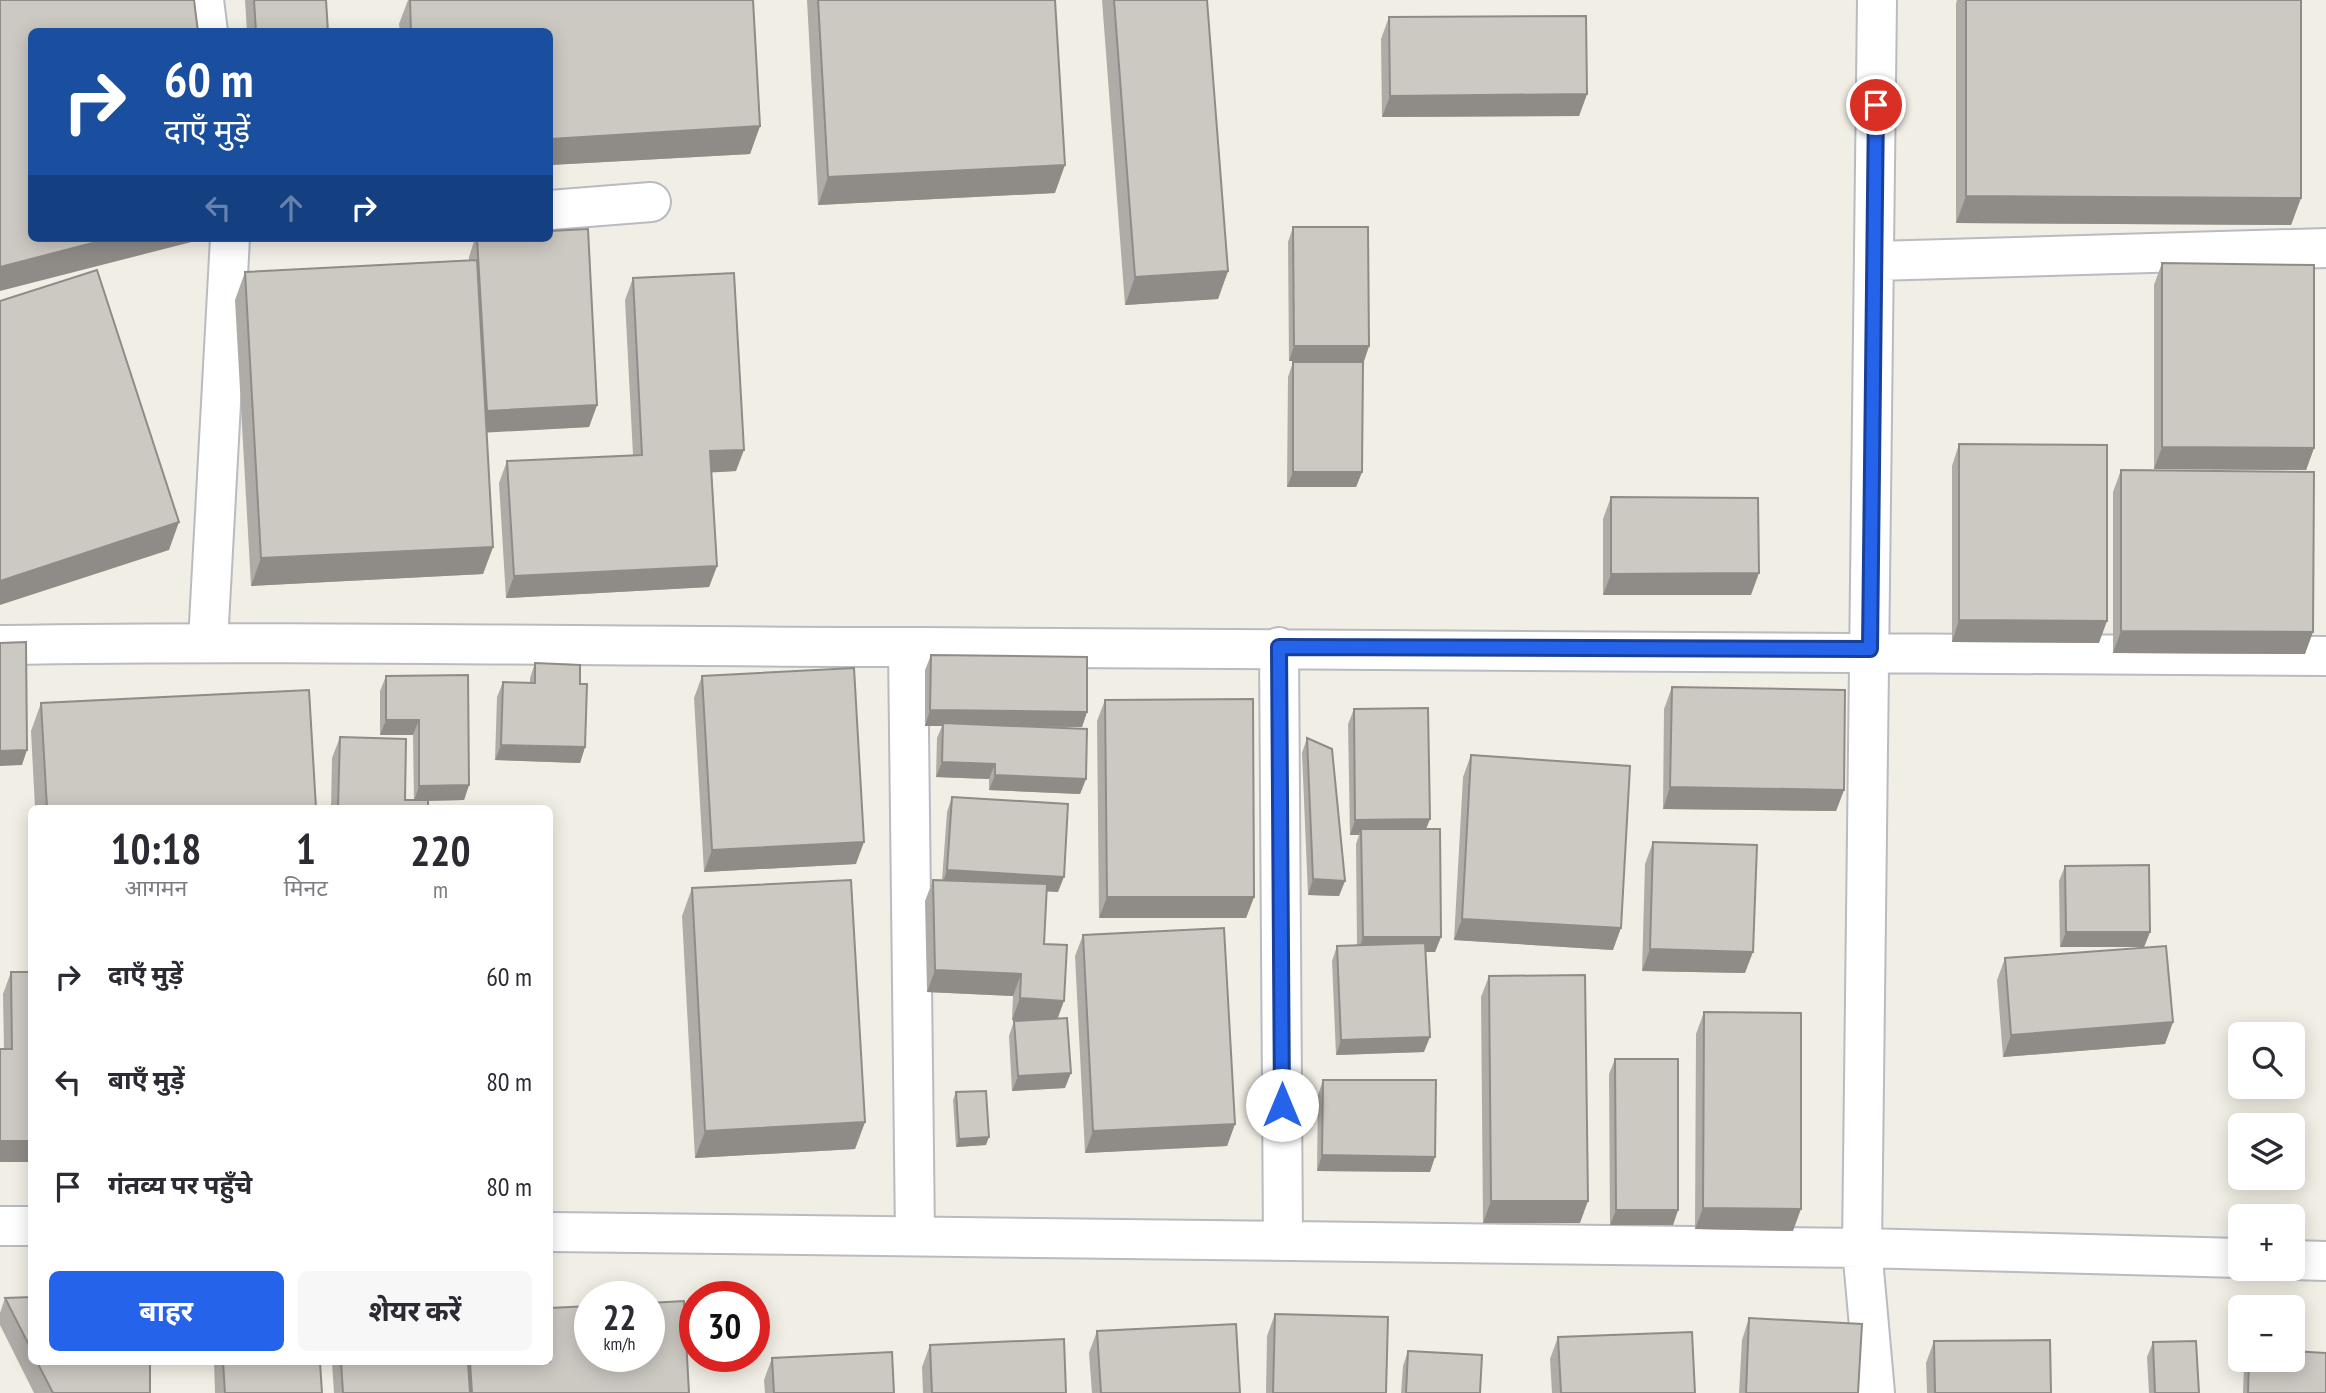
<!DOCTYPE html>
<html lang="hi">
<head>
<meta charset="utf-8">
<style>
  :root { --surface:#fff; --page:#f7f7f7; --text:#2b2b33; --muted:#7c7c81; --accent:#2563eb }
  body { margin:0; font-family:"PT Sans Narrow","Noto Sans Devanagari",sans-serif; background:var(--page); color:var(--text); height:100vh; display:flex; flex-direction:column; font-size:26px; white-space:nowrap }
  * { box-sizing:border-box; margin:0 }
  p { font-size:23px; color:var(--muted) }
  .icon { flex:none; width:38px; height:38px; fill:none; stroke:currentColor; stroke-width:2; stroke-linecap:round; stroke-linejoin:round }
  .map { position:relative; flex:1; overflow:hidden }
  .panel { position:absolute; left:28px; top:805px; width:525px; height:560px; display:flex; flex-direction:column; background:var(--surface); border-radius:10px; box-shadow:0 4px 18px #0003 }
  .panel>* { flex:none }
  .guide { position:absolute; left:28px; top:28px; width:525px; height:214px; border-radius:10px; box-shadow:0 4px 18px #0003; background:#1a4fa0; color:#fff; overflow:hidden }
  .fabs { position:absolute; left:2228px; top:1022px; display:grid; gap:14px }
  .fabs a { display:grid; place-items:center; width:77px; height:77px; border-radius:10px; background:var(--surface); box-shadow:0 4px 18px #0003; font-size:35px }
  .speed { position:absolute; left:574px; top:1281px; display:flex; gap:14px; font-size:35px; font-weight:700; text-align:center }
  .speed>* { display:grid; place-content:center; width:91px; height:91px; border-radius:50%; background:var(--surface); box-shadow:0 4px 18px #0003; line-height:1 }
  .speed small { font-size:18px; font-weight:400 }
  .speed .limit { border:10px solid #d22; background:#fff; color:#111 }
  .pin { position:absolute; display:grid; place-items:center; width:60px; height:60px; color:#fff; margin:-30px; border:4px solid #fff; border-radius:50%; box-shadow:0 2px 7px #0007 }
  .me { position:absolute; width:77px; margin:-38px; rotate:0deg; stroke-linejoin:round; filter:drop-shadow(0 0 5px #0008) }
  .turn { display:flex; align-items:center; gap:24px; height:147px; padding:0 21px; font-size:32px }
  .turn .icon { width:91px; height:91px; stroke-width:2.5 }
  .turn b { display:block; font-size:49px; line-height:60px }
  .lanes { display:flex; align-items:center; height:66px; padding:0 21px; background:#0003; justify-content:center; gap:35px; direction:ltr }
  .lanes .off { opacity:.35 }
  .eta { display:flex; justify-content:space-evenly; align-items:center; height:119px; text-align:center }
  .eta b { font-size:42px; font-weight:700; line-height:49px }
  .primary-button { display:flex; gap:14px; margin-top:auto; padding:14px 21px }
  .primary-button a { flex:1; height:80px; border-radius:10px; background:var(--accent); color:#fff; font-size:28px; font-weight:700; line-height:80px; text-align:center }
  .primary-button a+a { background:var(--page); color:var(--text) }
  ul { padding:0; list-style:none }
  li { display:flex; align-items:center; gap:21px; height:105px; padding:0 21px }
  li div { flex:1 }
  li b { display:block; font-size:26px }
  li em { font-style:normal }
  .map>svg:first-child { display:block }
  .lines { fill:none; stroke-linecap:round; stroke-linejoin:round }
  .minor-casing { stroke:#b8bbc0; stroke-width:42 }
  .minor { stroke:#fff; stroke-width:38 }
  .wall { fill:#afaca7 }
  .shaded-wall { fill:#8f8c88 }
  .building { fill:#ccc8c2; stroke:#8f8c88; stroke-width:2 }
  .route-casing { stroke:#184099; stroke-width:18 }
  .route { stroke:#2563eb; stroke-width:12 }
</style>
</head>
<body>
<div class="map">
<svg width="2326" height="1393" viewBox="0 0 2326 1393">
  <rect width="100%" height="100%" fill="#f1eee5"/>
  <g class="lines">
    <defs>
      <path id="minor" d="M204 0 208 32
        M550 210 651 202
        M1875 261 2326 248
        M208 642 230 238
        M0 645C304 640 608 647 912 647 1383 649 1854 649 2326 656
        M908 647 915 1236
        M1279 647 1283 1240
        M0 1226H32
        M550 1232 1862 1248 2240 1258
        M2292 1260 2326 1261
        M1875 1393 1862 1248 1877 0"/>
    </defs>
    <use href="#minor" class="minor-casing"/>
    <use href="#minor" class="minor"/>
  </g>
  <path class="wall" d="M245 0H326L328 32H247Z
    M408 0H753L760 126 750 154 550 165V32H400L399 24Z
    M807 0H1055V193L818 205Z
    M1102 0H1207L1228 271 1218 299 1125 305Z
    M1957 0H2301V198L2291 225 1956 223V4Z
    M1389 17 1587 94 1579 116 1382 117 1381 39Z
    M1293 227 1369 346 1364 361H1289L1288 242Z
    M475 238H550L597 405 589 427 486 432 493 547 483 574 251 586 235 300 245 272 469 260V257Z
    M2162 263 2314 448 2306 470 2154 469V285Z
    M633 278 736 471 712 472 717 566 709 587 506 598 499 483 507 461 633 455 625 300Z
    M1293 362 1362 472 1356 487H1287L1288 377Z
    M1959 444 2099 643 1952 642V466Z
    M2121 470 2305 654 2113 653V492Z
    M1611 497 1751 595H1603V519Z
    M931 655 1087 712 1082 727 1031 726 1086 779 1080 794 989 790V779L936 777 937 738 942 726H925V670Z
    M535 663 580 684 585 747 580 763 495 760 497 697 503 682 530 683V678Z
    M386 676 469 785 464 800 428 801V808H331L332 758 340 737 405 800H414L413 735H380V691Z
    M702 676 856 864 704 872 694 698Z
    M1672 687 1844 790 1836 811 1663 809 1664 709Z
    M1105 700 1254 897 1246 918H1099L1097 721Z
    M41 703 316 808H35L31 731Z
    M1354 709 1430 819 1426 829 1441 937 1435 952H1425L1424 1052 1336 1055 1332 961 1337 946 1357 945 1356 844 1359 835H1350L1348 724Z
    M1307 738 1345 881 1339 896 1308 895 1302 753Z
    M1471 755 1613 950 1454 940 1463 777Z
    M952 797 1058 892 1046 891 1044 944 1058 1018 1065 1088 1012 1091 1009 1036 1014 1021H1022L1012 1020 1013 996 927 992 925 901 933 880H942L947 812Z
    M1653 842 1745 973 1642 971 1645 864Z
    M2065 866 2150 932 2144 947H2060L2059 881Z
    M692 888 865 1122 855 1149 695 1158 682 916Z
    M1083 935 1235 1124 1227 1146 1085 1153 1075 956Z
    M2005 958 2173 1022 2165 1044 2003 1057 1997 980Z
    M11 972H32V1162H0V1049H4L3 994Z
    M1489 976 1580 1223H1483L1481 997Z
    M1704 1012 1793 1231 1695 1229 1696 1034Z
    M1615 1059 1678 1210 1673 1225H1610L1609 1074Z
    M1323 1080 1430 1172 1317 1171 1318 1095Z
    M956 1092 986 1145 956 1147 953 1100Z
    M32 1297V1362H150V1393H34L0 1325V1313L5 1298Z
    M1275 1314 1386 1393H1266L1267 1336Z
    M1749 1318 1858 1393H1739L1742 1340Z
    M1097 1331 1240 1393H1092L1089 1353Z
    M1558 1337 1695 1393H1552L1550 1359Z
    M1934 1341 2051 1393H1927L1926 1363Z
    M2153 1342 2199 1393H2149L2147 1357Z
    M930 1345 1066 1393H923L922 1367Z
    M1408 1351 1480 1393H1401L1403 1366Z
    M772 1358 894 1393H765L764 1380Z
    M2246 1360H2292L2326 1393H2243L2244 1365Z
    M214 1362H320L322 1393H215Z
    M332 1362H550L689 1393H334Z"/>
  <path class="shaded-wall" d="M1587 94 1579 116 1382 117 1390 96Z
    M760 126 750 154 550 165V139Z
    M1065 165 1055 193 818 205 828 177Z
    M1966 196 2301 198 2291 225 1956 223Z
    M112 238H207L0 291V267Z
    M1228 271 1218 299 1125 305 1135 277Z
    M1294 346H1369L1364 361H1289Z
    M597 405 589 427 479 433 487 411Z
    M2162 447 2314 448 2306 470 2154 469Z
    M744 450 736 471 703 473 710 451Z
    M1293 472H1362L1356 487H1287Z
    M179 522 169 550 0 605V581Z
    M493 547 483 574 251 586 261 558Z
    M717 566 709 587 506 598 514 576Z
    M1759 573 1751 595H1603L1611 574Z
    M1959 620 2107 621 2099 643 1952 642Z
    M2121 631 2313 632 2305 654 2113 653Z
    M930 710 1087 712 1082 727 943 726V723L942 726H925Z
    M386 720H419L413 735H380Z
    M501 745 585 747 580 763 495 760Z
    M27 750 22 765 0 766V751Z
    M942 762 995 764 989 779 936 777Z
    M995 775 1086 779 1080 794 989 790Z
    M469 785 464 800 414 801 419 786Z
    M1670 787 1844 790 1836 811 1663 809Z
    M1430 819 1424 834 1361 829 1359 835H1350L1355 820Z
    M864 842 856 864 704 872 712 850Z
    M947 870 1064 877 1058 892 942 885Z
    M1313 879 1345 881 1339 896 1308 895Z
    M1107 897H1254L1246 918H1099Z
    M1462 919 1621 928 1613 950 1454 940Z
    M2066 932H2150L2144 947H2060Z
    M1363 937H1441L1435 952H1358Z
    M1650 949 1753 952 1745 973 1642 971Z
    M935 970 1021 974 1013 996 927 992Z
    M1020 998 1064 1001 1056 1023 1012 1020Z
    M2173 1022 2165 1044 2003 1057 2011 1035Z
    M1430 1037 1424 1052 1336 1055 1341 1040Z
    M1071 1073 1065 1088 1012 1091 1018 1076Z
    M865 1122 855 1149 695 1158 705 1131Z
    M1235 1124 1227 1146 1085 1153 1093 1131Z
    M989 1137 986 1145 956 1147 959 1139Z
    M0 1141H32V1162H0Z
    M1322 1155 1435 1157 1430 1172 1317 1171Z
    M1491 1201H1588L1580 1223H1483Z
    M1703 1208 1801 1209 1793 1231 1695 1229Z
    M1616 1210H1678L1673 1225H1610Z"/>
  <path class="building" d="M0 0H194L198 32H32V238H112L0 267Z
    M254 0H326L328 32H256Z
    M410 0H753L760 126 550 139V32H411Z
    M818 0H1055L1065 165 828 177Z
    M1114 0H1207L1228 271 1135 277Z
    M1966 0H2301V198L1966 196Z
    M1586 16 1587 94 1390 96 1389 17Z
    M1293 227H1368L1369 346H1294Z
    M588 229 597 405 487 411 477 238H550V231Z
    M477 260 493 547 261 558 245 272Z
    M2162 263 2314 265V448L2162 447Z
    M97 270 179 522 0 581V301Z
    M734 273 744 450 710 451 717 566 514 576 507 461 642 455 633 278Z
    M1293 362H1363L1362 472H1293Z
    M1959 444 2107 445V621L1959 620Z
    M2121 470 2314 472 2313 632 2121 631Z
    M1611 497 1758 498 1759 573 1611 574Z
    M26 642 27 750 0 751V643Z
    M931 655 1087 657V712L930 710Z
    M535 663 580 665V684H587L585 747 501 745 503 682 535 683Z
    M854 668 864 842 712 850 702 676Z
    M468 675 469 785 419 786V720H386V676Z
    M1672 687 1845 690 1844 790 1670 787Z
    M309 690 316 808H47L41 703Z
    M1253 699 1254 897H1107L1105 700Z
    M1428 708 1430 819 1355 820 1354 709Z
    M943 723 1087 729 1086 779 995 775V764L942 762Z
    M340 737 406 739 405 800H428V808H338Z
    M1307 738 1332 749 1345 881 1313 879Z
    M1471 755 1630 766 1621 928 1462 919Z
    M952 797 1068 804 1064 877 947 870Z
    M1361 829H1440L1441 937H1363Z
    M1653 842 1757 845 1753 952 1650 949Z
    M2149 865 2150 932H2066L2065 866Z
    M851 880 865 1122 705 1131 692 888Z
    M933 880 1047 884 1044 944 1067 945 1064 1001 1020 998 1021 974 935 970Z
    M1224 928 1235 1124 1093 1131 1083 935Z
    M1425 943 1430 1037 1341 1040 1337 946Z
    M2166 946 2173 1022 2011 1035 2005 958Z
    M11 972H32V1141H0V1049H12Z
    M1585 975 1588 1201H1491L1489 976Z
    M1704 1012 1801 1013V1209L1703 1208Z
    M1067 1018 1071 1073 1018 1076 1014 1021Z
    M1615 1059H1678V1210H1616Z
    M1323 1080H1436L1435 1157 1322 1155Z
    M986 1091 989 1137 959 1139 956 1092Z
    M32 1297V1351L5 1298Z
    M684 1301 689 1393H472L470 1362H550V1308L590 1306V1356H649V1303Z
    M1275 1314 1388 1317 1386 1393H1273Z
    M1749 1318 1862 1324 1858 1393H1746Z
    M1236 1324 1240 1393H1101L1097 1331Z
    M1692 1332 1695 1393H1561L1558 1337Z
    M1064 1339 1066 1393H932L930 1345Z
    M2050 1340 2051 1393H1935L1934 1341Z
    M2196 1341 2199 1393H2155L2153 1342Z
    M1408 1351 1482 1355 1480 1393H1406Z
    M2292 1351 2326 1353V1393H2248L2249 1360H2292Z
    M892 1352 894 1393H774L772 1358Z
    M37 1362H150V1393H53Z
    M223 1362H320L322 1393H225Z
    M341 1362H468L470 1393H343Z"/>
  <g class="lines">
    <defs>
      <path id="route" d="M1282 1105 1279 647 1870 649 1876 105"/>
    </defs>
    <use href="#route" class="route-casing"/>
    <use href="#route" class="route"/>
  </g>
</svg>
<div class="fabs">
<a><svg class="icon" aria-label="search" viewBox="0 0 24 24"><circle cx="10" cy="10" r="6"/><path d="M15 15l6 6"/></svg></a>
<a><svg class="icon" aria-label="layers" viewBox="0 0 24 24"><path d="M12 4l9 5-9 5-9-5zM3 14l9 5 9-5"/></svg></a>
<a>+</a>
<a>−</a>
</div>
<div class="speed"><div>22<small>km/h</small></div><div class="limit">30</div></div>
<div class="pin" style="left:1876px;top:105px;background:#d93025"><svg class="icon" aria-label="arrive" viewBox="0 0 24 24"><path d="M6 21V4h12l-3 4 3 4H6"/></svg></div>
<svg class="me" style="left:1282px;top:1105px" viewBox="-20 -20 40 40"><circle r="19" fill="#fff"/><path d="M0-13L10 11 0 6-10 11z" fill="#2563eb"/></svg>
<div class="guide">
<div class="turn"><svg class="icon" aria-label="right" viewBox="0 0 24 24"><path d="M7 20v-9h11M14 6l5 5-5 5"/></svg><div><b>60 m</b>दाएँ मुड़ें</div></div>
<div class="lanes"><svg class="icon off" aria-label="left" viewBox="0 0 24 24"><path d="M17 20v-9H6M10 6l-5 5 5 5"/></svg><svg class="icon off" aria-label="ahead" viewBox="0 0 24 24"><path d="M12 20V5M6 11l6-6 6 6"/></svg><svg class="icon" aria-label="right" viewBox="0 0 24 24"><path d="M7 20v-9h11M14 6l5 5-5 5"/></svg></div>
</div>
<section class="panel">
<div class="eta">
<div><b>10:18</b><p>आगमन</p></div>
<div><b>1</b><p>मिनट</p></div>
<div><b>220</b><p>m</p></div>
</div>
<ul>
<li><svg class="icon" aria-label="right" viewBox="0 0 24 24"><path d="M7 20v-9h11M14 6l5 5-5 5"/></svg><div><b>दाएँ मुड़ें</b></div><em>60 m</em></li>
<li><svg class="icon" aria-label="left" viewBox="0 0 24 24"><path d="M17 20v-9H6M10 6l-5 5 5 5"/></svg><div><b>बाएँ मुड़ें</b></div><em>80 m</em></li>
<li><svg class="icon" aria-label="arrive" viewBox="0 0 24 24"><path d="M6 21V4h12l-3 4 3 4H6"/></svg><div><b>गंतव्य पर पहुँचे</b></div><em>80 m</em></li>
</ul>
<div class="primary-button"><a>बाहर</a><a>शेयर करें</a></div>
</section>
</div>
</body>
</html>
